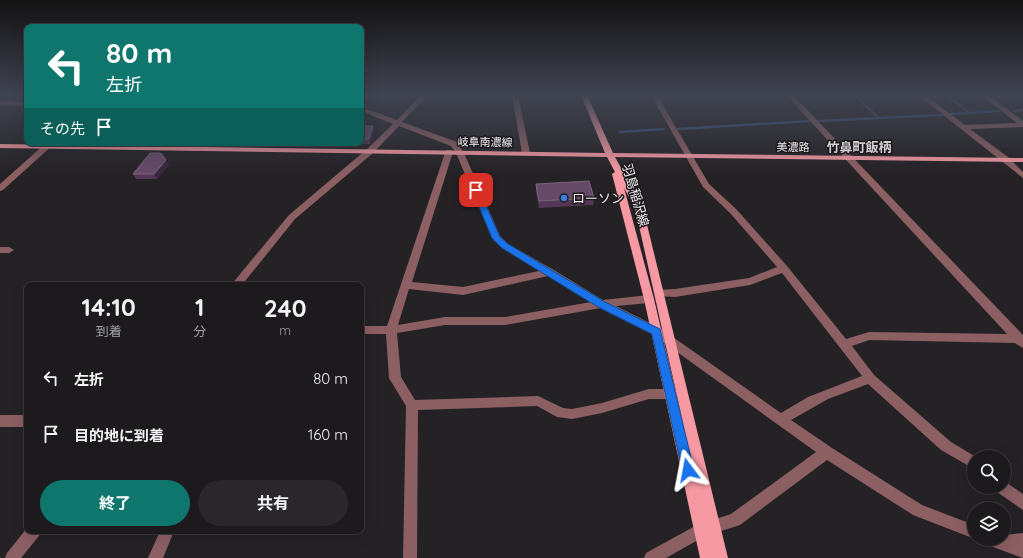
<!DOCTYPE html>
<html lang="ja">
<head>
<meta charset="utf-8">
<style>
  :root { --surface:#1c1a1c; --page:#292729; --text:#f1f3f6; --muted:#a0a1a3; --line:#3a383b; --accent:#0f766e }
  body { margin:0; font-family:Quicksand,"Noto Sans JP",sans-serif; background:var(--page); color:var(--text); height:100vh; display:flex; flex-direction:column; font-size:15px; white-space:nowrap }
  * { box-sizing:border-box; margin:0 }
  p { font-size:13px; color:var(--muted) }
  .icon { flex:none; width:22px; height:22px; fill:none; stroke:currentColor; stroke-width:2; stroke-linecap:round; stroke-linejoin:round }
  .map { position:relative; flex:1; overflow:hidden }
  .details { position:absolute; left:24px; top:282px; width:340px; height:252px; display:flex; flex-direction:column; background:var(--surface); border-radius:8px; box-shadow:0 4px 16px #0002,0 0 0 1px var(--line) }
  .details>* { flex:none }
  .top-card { position:absolute; left:24px; top:24px; width:340px; height:122px; border-radius:8px; box-shadow:0 4px 16px #0002,0 0 0 1px var(--line); background:#0f766e; color:#fff; overflow:hidden }
  .controls { position:absolute; left:967px; top:450px; display:grid; gap:8px }
  .controls a { display:grid; place-items:center; width:44px; height:44px; border-radius:50%; background:var(--surface); box-shadow:0 4px 16px #0002,0 0 0 1px var(--line); font-size:20px }
  .pin { position:absolute; display:grid; place-items:center; width:34px; height:34px; color:#fff; margin:-17px; border-radius:8px; box-shadow:0 2px 6px #0006 }
  .me { position:absolute; width:44px; margin:-22px; rotate:347deg; stroke-linejoin:round; filter:drop-shadow(0 0 3px #0008) }
  .turn { display:flex; align-items:center; gap:14px; height:84px; padding:0 16px; font-size:18px }
  .turn .icon { width:52px; height:52px; stroke-width:2.5 }
  .turn b { display:block; font-size:28px; line-height:34px }
  .then { display:flex; align-items:center; height:38px; padding:0 16px; background:#0003; gap:8px; font-size:15px }
  .eta { display:flex; justify-content:space-evenly; align-items:center; height:68px; text-align:center }
  .eta b { font-size:24px; font-weight:700; line-height:28px }
  .action { display:flex; gap:8px; margin-top:auto; padding:8px 16px }
  .action a { flex:1; height:46px; border-radius:24px; background:var(--accent); color:#fff; font-size:16px; font-weight:700; line-height:46px; text-align:center }
  .action a+a { background:var(--page); color:var(--text) }
  ul { padding:0; list-style:none }
  li { display:flex; align-items:center; gap:12px; height:56px; padding:0 16px }
  li div { flex:1 }
  li b { display:block; font-size:15px }
  li em { font-style:normal }
  .map>svg:first-child { display:block }
  .lines { fill:none; stroke-linecap:round; stroke-linejoin:round }
  .stream { stroke:#3c5079; stroke-width:2.5 }
  .minor { fill:#8c5f63; fill-rule:evenodd }
  .major { fill:#f699a3; fill-rule:evenodd }
  .wall { fill:#543757 }
  .shaded-wall { fill:#3a263c }
  .building { fill:#654a67; stroke:#7a647c }
  .route { fill:#1a73e8; stroke:#114b97 }
  .shop-dot { fill:#3f7fe0; stroke:#1b191c; stroke-width:1.5 }
  .labels { text-anchor:middle; dominant-baseline:central; stroke-width:3; stroke-linejoin:round; paint-order:stroke }
  .far-street-label { font-size:11px; fill:#f0eef0; stroke:#1b191c }
  .far-quarter-label { font-size:13px; font-weight:bold; fill:#d1ced2; stroke:#1b191c }
  .street-label { font-size:13px; fill:#f0eef0; stroke:#1b191c }
  .poi-label { font-size:13px; fill:#f0eef0; stroke:#1b191c; text-anchor:start }
</style>
</head>
<body>
<div class="map">
<svg width="1023" height="558" viewBox="0 0 1023 558">
  <rect width="100%" height="100%" fill="#252225"/>
  <g class="lines">
    <path class="stream" d="M854 95 879 118
      M946 95 970 113
      M1013 111 1023 110
      M951 114 999 111
      M819 121 941 115
      M678 129 810 121
      M620 132 664 129"/>
    <path class="minor" d="M421 95H428L402 122 457 142 464 153 500 236 508 244 554 270 603 300 649 295 653 296 654 299 653 302 649 303 616 306 660 328 781 413 808 397 862 376 782 273 750 285 675 297 656 296 655 293 656 290 675 289 749 278 777 267 731 214 703 187 651 95H657L709 184 737 210 787 266 846 339 869 332 1007 334 786 95H793L1023 335V348L1015 343 869 340 852 346 874 375 951 442 976 457H974V469L941 450 868 384 828 399 791 420 832 448 922 505 974 525 975 539 913 515 827 460 740 525 705 536 666 558H644L646 553 697 525 731 514 816 452 652 334 601 308 505 325H445L397 333 401 377 415 400 538 396 563 408 572 409 602 403 649 389H671L675 390 677 394 675 398 671 399H649L602 413 572 419 557 417 537 406 418 410 417 558H403L406 406 389 378 386 334H361V326H387L446 150H452L453 152 412 282 463 287 539 271 502 248 493 240 456 153 451 146 399 126 373 153 295 219 242 285H231L289 215 367 149 393 124 361 111V107L397 120ZM548 276 591 302 505 317H445L398 325 409 289 463 295Z
      M512 95H518L530 153 529 155H526L522 153Z
      M918 95H925L965 125 1017 123 981 95H988L1023 121V127L970 129 1008 157 1023 172V178Z
      M0 101 27 102V106L0 105Z
      M46 143H55L3 190 0 191V184Z
      M197 143H205L199 151H193L192 149Z
      M0 247H9L14 250 9 253H0Z
      M0 415H27V427H0Z
      M1004 481 1023 494V510L997 492 995 487H1004Z
      M27 528V531H41L39 536 21 558H5L7 553Z
      M160 531H174L163 558H148Z
      M1023 533V558L985 544 983 539H1004V535Z"/>
    <path class="major" d="M581 95H587L613 153 1023 158V162L615 157 643 208 728 558H700L644 299 612 174 615 172 607 157 0 148V144L605 153ZM624 188 635 208 686 436 654 299Z"/>
  </g>
  <path class="wall" d="M361 126H373L374 131 370 144H351V143H361Z
    M169 165 157 179H136L133 174Z
    M536 184 594 198 593 205 539 208 536 191Z"/>
  <path class="shaded-wall" d="M373 126 374 131 370 144 369 139Z
    M166 160 169 165 157 179 154 174Z"/>
  <path class="building" d="M361 126H373L369 139H361Z
    M150 153H161L166 160 154 174H133Z
    M589 181 594 198 539 201 536 184Z"/>
  <linearGradient id="sky" x2="0" y2="1"><stop stop-color="#141314"/><stop offset="0.55" stop-color="#404451"/><stop offset="1" stop-color="#404451" stop-opacity="0"/></linearGradient>
  <rect width="1023" height="173" fill="url(#sky)"/>
  <path class="route" d="M473 188 479 190 500 237 508 244 605 302 660 329 694 470 692 474 688 475 684 474 682 470 652 334 598 307 502 248 492 238 472 190Z"/>
  <circle class="shop-dot" cx="564" cy="198" r="4"/>
  <g class="labels">
    <g class="far-street-label">
      <text transform="translate(485 142) rotate(1)">岐阜南濃線</text>
      <text transform="translate(793 147) rotate(1)">美濃路</text>
    </g>
    <g class="far-quarter-label">
      <text x="859" y="147">竹鼻町飯柄</text>
    </g>
    <g class="street-label">
      <text transform="translate(636 195) rotate(74)">羽島稲沢線</text>
    </g>
    <g class="poi-label">
      <text x="572" y="198">ローソン</text>
    </g>
  </g>
</svg>
<div class="controls">
<a><svg class="icon" aria-label="search" viewBox="0 0 24 24"><circle cx="10" cy="10" r="6"/><path d="M15 15l6 6"/></svg></a>
<a><svg class="icon" aria-label="layers" viewBox="0 0 24 24"><path d="M12 4l9 5-9 5-9-5zM3 14l9 5 9-5"/></svg></a>
</div>
<div class="pin" style="left:476px;top:190px;background:#d93025"><svg class="icon" aria-label="arrive" viewBox="0 0 24 24"><path d="M6 21V4h12l-3 4 3 4H6"/></svg></div>
<svg class="me" style="left:688px;top:470px" viewBox="-20 -20 40 40"><path d="M0-17L14 15 0 8-14 15z" fill="#1a73e8" stroke="#fff" stroke-width="4"/></svg>
<div class="top-card">
<div class="turn"><svg class="icon" aria-label="left" viewBox="0 0 24 24"><path d="M17 20v-9H6M10 6l-5 5 5 5"/></svg><div><b>80 m</b>左折</div></div>
<div class="then">その先<svg class="icon" aria-label="arrive" viewBox="0 0 24 24"><path d="M6 21V4h12l-3 4 3 4H6"/></svg></div>
</div>
<section class="details">
<div class="eta">
<div><b>14:10</b><p>到着</p></div>
<div><b>1</b><p>分</p></div>
<div><b>240</b><p>m</p></div>
</div>
<ul>
<li><svg class="icon" aria-label="left" viewBox="0 0 24 24"><path d="M17 20v-9H6M10 6l-5 5 5 5"/></svg><div><b>左折</b></div><em>80 m</em></li>
<li><svg class="icon" aria-label="arrive" viewBox="0 0 24 24"><path d="M6 21V4h12l-3 4 3 4H6"/></svg><div><b>目的地に到着</b></div><em>160 m</em></li>
</ul>
<div class="action"><a>終了</a><a>共有</a></div>
</section>
</div>
</body>
</html>
